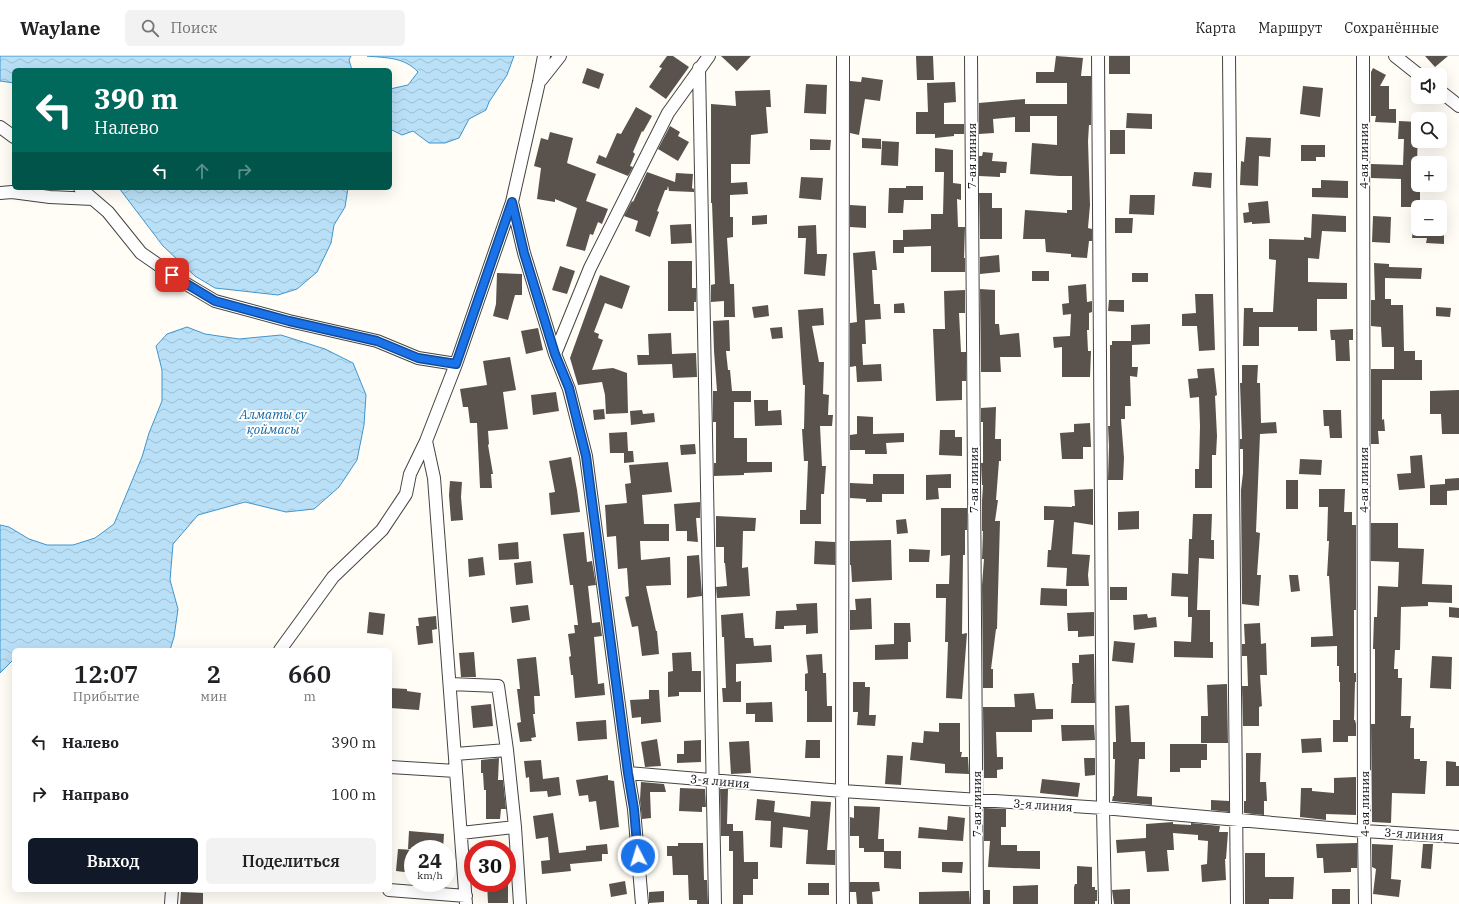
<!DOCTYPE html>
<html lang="ru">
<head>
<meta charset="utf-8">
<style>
  :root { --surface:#fff; --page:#f2f2f2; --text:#202124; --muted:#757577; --line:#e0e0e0; --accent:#111827 }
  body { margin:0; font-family:"IBM Plex Serif",serif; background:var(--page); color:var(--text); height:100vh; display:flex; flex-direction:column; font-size:15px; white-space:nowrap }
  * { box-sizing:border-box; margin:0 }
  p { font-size:13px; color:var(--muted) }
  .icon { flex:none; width:22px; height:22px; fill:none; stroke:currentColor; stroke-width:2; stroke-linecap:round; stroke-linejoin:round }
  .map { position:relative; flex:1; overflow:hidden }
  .drawer { position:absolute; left:12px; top:592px; width:380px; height:244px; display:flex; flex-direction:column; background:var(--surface); border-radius:6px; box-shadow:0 4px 16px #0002 }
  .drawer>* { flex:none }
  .top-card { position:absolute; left:12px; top:12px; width:380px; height:122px; border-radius:6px; box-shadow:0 4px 16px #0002; background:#00695c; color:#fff; overflow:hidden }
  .controls { position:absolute; left:1411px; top:12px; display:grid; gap:8px }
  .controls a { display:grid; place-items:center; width:36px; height:36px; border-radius:6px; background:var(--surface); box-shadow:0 4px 16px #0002; font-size:20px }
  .speed { position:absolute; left:404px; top:784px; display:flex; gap:8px; font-size:20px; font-weight:700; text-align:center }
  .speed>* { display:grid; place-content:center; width:52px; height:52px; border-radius:50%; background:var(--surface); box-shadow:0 4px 16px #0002; line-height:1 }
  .speed small { font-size:10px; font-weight:400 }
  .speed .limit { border:6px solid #d22; background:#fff; color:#111 }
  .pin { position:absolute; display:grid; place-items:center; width:34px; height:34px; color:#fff; margin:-17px; border-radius:8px; box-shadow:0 2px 6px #0006 }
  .me { position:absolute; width:44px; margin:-22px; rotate:355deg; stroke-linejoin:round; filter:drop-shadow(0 0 3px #0008) }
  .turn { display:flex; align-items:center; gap:14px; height:84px; padding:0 16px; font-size:18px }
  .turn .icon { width:52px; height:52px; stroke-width:2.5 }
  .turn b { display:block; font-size:28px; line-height:34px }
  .lanes { display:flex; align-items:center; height:38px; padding:0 16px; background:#0003; justify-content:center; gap:20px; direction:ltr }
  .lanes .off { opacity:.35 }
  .eta { display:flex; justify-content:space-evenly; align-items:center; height:68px; text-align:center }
  .eta b { font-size:24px; font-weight:600; line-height:28px }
  .button { display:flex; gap:8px; margin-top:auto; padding:8px 16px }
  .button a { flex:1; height:46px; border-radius:6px; background:var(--accent); color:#fff; font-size:16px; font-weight:600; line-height:46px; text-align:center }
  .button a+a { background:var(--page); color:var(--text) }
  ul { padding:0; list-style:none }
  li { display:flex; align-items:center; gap:12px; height:52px; padding:0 16px }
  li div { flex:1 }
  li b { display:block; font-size:15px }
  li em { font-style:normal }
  header { display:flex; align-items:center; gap:24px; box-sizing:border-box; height:56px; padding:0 20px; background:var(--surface); border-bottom:1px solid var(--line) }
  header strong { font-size:19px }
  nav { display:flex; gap:22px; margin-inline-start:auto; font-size:14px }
  .search { width:280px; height:36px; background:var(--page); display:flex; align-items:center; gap:10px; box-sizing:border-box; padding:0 14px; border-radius:6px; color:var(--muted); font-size:15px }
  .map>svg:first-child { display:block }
  .water { fill:url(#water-waves); stroke:#3f96cf }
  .building { fill:#5a524d }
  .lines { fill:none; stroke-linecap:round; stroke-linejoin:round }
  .minor-casing { stroke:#444; stroke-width:14 }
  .minor { stroke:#fff; stroke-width:12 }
  .route-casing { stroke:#114b97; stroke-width:10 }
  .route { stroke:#1a73e8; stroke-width:7 }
  .labels { text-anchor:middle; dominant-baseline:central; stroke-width:4; stroke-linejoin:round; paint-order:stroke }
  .street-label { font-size:12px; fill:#111; stroke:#fff }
  .water-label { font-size:13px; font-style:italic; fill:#1768a6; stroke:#fff }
</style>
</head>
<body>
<header>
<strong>Waylane</strong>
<div class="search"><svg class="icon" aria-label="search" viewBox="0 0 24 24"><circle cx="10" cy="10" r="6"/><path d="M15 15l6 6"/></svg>Поиск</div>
<nav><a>Карта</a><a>Маршрут</a><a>Сохранённые</a></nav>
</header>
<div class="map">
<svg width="1459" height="848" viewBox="0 0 1459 848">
  <defs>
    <pattern id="water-waves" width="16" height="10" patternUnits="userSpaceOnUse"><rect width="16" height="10" fill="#b9e0f7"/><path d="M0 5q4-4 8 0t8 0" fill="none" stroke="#9ebfd3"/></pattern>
  </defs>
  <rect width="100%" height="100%" fill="#fffdf5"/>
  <path class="water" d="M0 0H351L349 4 352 14H14V27L0 25Z
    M367 0H514L507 19 489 46 486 54 469 63 459 82 445 87H429L413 75 402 79 390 73V33L408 29 418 16C404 1 387 2 367 0Z
    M119 132H348L345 151 334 169 331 187 317 216 297 233 278 239 215 232 195 220 163 190Z
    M187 271 205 278 239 283 281 279 325 293 353 307 366 339 364 369 357 404 339 431 314 453 286 456 245 446 198 459 173 488 170 524 178 553 174 581 170 594H14V603L0 617V469L9 471 29 483 47 489H73L95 482 114 468 142 401 149 377 162 345V314L156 290 167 278Z"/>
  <path class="building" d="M667 0H673L689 11 666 43 649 31 662 12 659 11Z
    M721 0H751L737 15Z
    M916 0H933L934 24H917Z
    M1056 0 1083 2 1081 20H1091V69H1089L1088 85 1090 149 1088 172 1092 173V185H1089L1087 202 1071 201V198L1046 196 1045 183H1023L1025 154 1067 157V154H1072V120H1059L1030 118 1032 87 1057 89V60H1030V76H1015V61L993 63 994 77 979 78V47L1025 43V48H1067V27H1036V16H1054Z
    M1109 0H1130V18H1109Z
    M1425 0H1448L1435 11Z
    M587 12 604 18 599 33 582 27Z
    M1373 12 1386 19 1380 30H1389V53H1396V67L1375 66 1376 60H1371V16Z
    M862 21 883 24 880 45 865 43 859 79 850 77V25L861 26Z
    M955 26 956 46 944 47V68H964V78H954V80L935 82V78H916V56H928L927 27Z
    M806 28 827 29 826 58 804 57Z
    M1303 30 1323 32 1320 61 1300 58Z
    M770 34 771 51H766L768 77 751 79 750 108H731V127L747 126 748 138 730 139V161H733V181L727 182 730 228H734L735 261H724V245L711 246V229L715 228 712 147H711V48L736 50 735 35Z
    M636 51 652 60 643 76 642 75 633 96 635 98 630 110 633 111 628 120 596 107 599 99 606 102 617 77 621 78Z
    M1127 57 1152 58V73L1126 72Z
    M1399 65 1418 66 1417 110 1418 131H1420V151H1401V123L1371 122V108L1403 109 1404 83H1398Z
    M670 70 680 76 678 80 689 86 678 105 658 93Z
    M1110 74H1125V98H1110Z
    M550 76 573 82 567 107 596 118 586 145 608 153 602 168 598 166 593 179 590 178 585 195 566 190 577 152 555 143V146L537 143 541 112 534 110 541 82 548 84Z
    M1246 81 1271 82 1270 101 1259 100 1258 130 1240 129 1241 105 1244 106Z
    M862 82 881 83V93L862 92Z
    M810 83 831 84 830 94H810Z
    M882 85 899 86 898 110 881 109Z
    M1301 89H1325V101H1316V105H1301Z
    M935 92 953 94V127L961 128V144L957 143 958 171H965L964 202H965V216H931V190L904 191V197H893V184H903V174L931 173V158H943L944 116H935Z
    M983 96 993 97 992 105 1007 106 1006 117H1000V121L979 120V100H982Z
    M647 116 675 126 676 117 693 118 692 132 694 133V136L669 135 668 130 667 134H665L657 155 659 156 650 181 635 175 638 165 624 160 632 145 633 146Z
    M1194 116 1212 117 1211 132 1192 130Z
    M801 121 823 122 821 144 799 142Z
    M1321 124 1348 125V142L1312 141V132H1321Z
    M906 130H923V144H904L903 157H888L889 132H906Z
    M979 137H992V152H1002V183H980Z
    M1130 139H1155L1154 159 1129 158Z
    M1268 145 1270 167 1252 168V166L1244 167 1243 157 1249 156 1248 147Z
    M850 149 866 150V172L850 171Z
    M1312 158 1346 160V176L1322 175 1319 203 1308 202V226L1347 227V243H1317V275H1298V271H1259V290H1243L1244 252H1253V256H1273L1276 204 1269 203V183L1304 184V181L1311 182Z
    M767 159V168L752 169V160Z
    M1373 160 1391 161 1390 187 1372 186Z
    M1115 162H1133L1132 177H1115Z
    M691 168 692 187 671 188 670 169Z
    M816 169 817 198H827L825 220 804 218 806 182H798V170Z
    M1413 173H1433V179H1444V188L1426 187 1427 182H1412Z
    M875 195 877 214H872L874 248H880L881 263 865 264 866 288H862L863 309 881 308 882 325 857 326 856 310 850 311V267L857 266 853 197Z
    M999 199 1000 216 980 218V201Z
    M668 205H692V232H696V246H694V255H668Z
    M1374 207 1389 208V211L1422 212 1421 223 1385 222V243H1391V249H1403L1404 295H1415V304H1422V324H1382V364L1384 363 1385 375H1378L1379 388H1371V313H1394V291H1382L1381 271 1371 270V244H1375Z
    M560 210 575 215 567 238 552 234Z
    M1032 215H1049V225H1032Z
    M497 217 522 218V239H515L508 264 493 260 496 248Z
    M1132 217H1148V226H1132Z
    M600 219 630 230 622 253 605 247 594 276 599 278 598 282 603 284 592 314 613 312 627 317 628 357 606 358 605 339 602 326 578 329 570 302Z
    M1086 228 1087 246 1092 245V256L1089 257V274H1087L1088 295H1091L1090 321H1062V291L1054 292 1053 281 1070 280 1071 258 1063 259 1062 248 1069 247 1068 230Z
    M980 233 995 234V268H999L1000 279 1019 277 1021 301H1000L1001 316H981Z
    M965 234V257H959L961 296H966V325H962V344L936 345 933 273H945L944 235Z
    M1195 238H1213L1215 294 1199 295 1197 270H1182V258L1196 257Z
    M1109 244H1124V256L1108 255Z
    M904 247 905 257H894V248Z
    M768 249 769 260 754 262 752 251Z
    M1436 251 1451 252 1450 261 1436 260Z
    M823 252 824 269 812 270 819 306H824L823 338 829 339 828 359H833L832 370H820L822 410H826L824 438H821V468H800V454H806L808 405H804L802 373H804L805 329H803L798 254Z
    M729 264 730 295H726L728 314H730L732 335H751V346H734V382H747V406H772V416L744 417V419L714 420V407H716V366H713V335H717L714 295 713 265Z
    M1150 268V288L1132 289V311H1138L1137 321 1130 320 1131 350H1125V363H1121L1124 402 1123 424H1108L1109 390 1108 370H1110V289H1112V285H1131V269Z
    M782 271 783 282 772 283 770 272Z
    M538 272 543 294 526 298 521 275Z
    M1353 273V284H1349L1350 305H1336L1335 284H1331L1330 274Z
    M671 277 672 298 696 297 697 321 673 322 672 308 638 309 637 299H649L648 278Z
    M510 301 516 334 503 336 508 373 488 375 489 388 488 389 493 418H491L492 432H480L477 367H470L468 351H463L460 333 487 329 483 305Z
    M1242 309H1258L1257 327H1260L1261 367 1276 366 1277 377 1260 378 1256 476 1260 477 1257 519H1261L1259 550 1242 548 1241 434 1243 417V393H1240V383H1242L1240 327H1242Z
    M1214 312 1217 339 1215 340 1217 380 1216 399H1212V432H1195V413H1199L1200 370 1199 341 1190 342 1188 323 1198 322 1197 313Z
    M1459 334V378H1442L1441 358H1430V335Z
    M556 336 559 355 533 359 531 339Z
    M754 344H768V355L781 354 782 369 755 370Z
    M996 351 995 383H1001V405H999L996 444H998L995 465H1000L997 573H996L991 613H993V632H983L982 529 984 503H982L983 475H982V445L983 429H982L981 407H983V366H981V352Z
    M604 353 605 363 594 364 593 354Z
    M642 354 643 358 654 357 655 366 631 369 630 355Z
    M1323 354H1341L1342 382H1330L1329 370H1324Z
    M857 360 873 361V378L904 377V386L886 387 887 398H865V394H850V379L857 378Z
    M1090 367 1091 391H1083V403H1062L1060 377 1074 376V368Z
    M940 374H955V381H962V400L939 399Z
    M627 376 628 395H633L634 406 624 407V397H610L609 377Z
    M695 388 696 398 681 399 680 389Z
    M1422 399 1425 432 1399 434 1397 418 1411 417 1410 400Z
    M571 401 577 434 580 456 551 459 549 437 555 436 549 405Z
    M1300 403 1322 404 1321 419 1299 418Z
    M668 406 672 436 642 439 644 468H669V485H640L641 504 670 501 671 529 646 530 656 575H657L659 598 642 600 638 570 632 571 625 541 629 540 627 512 618 513 616 480 607 481 605 449 627 447 625 428 631 427 629 409Z
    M873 418H904V438H882V446H866V443L850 442V427L873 428Z
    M951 418V432H938L939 443 926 444V419Z
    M1459 422V434L1447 435V449H1430V429L1445 428V423Z
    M1286 424H1298V453H1286Z
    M450 425 462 426 461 441 463 464 451 465 449 439Z
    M1093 433V469L1074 466 1072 498 1090 499 1088 519 1089 530H1066L1067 512 1047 511 1048 494H1051L1054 464H1044V450L1072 451V450H1075L1074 434Z
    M1319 433H1345L1344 456H1352V469H1356V554H1354V617H1356V626H1355L1354 664H1355L1356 668V680H1348V686H1333V664H1340V626H1339V610H1337V590L1311 591V581L1333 580 1329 520H1327L1329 485H1327L1328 451H1319Z
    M700 446V462H696L698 486 687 485V475H676L674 448Z
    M941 452H967V474H965V499H963L962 578 967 577 962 643 946 642 948 586H945L946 542H936V528H949L950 499 941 500Z
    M1139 455V473L1118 474V456Z
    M1193 458H1212L1211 484H1214V503L1199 502 1197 554H1210V586H1213V602L1174 601V585L1191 586 1192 561H1188V541L1171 540 1172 517 1188 518 1189 483H1192Z
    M716 460 756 462 755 475H743L742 512 748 511 750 540 717 542 716 531 727 530 725 507H724V491H716Z
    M906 463 908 477 897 478 896 464Z
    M1371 467H1398V492L1424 493 1422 528 1452 529V547L1428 546V550L1401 551 1400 594H1395L1394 613H1398V622H1402L1401 660H1411L1410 672H1414V703H1420V705H1427L1425 738 1392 737 1391 767 1372 766 1371 668H1375V593H1373L1374 561H1377L1378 530 1398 531 1399 506 1371 505Z
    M584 476 587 506 592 505 596 529 588 530 592 567 600 566 602 580 594 581 598 628 604 627 605 639 575 642 573 619H571L569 601 571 600 568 578 575 577 574 569H578L573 529H570L563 478Z
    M891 484 892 524 852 526 851 509H850V485Z
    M815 485 835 486V509L814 508Z
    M518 486 519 503 499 504 498 488Z
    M909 493 930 494 929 506H909Z
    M699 499 702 540 687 542V500Z
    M483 501 485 519 469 521 468 503Z
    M531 505 533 527 516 529 514 507Z
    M1289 519H1298L1300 535 1291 536Z
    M1110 531H1127V544H1110Z
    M1041 532 1067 533V550L1040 549Z
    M871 542 872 573 850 574V554H856L855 543Z
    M817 547 818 577 806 578V569L784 570V573H775L776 555 797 554 796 548Z
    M528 549 530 564 512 567 510 551Z
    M1449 551 1459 552V562L1449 561Z
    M369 556 385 558 383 579 367 577Z
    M1094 556V580L1078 581V575H1068L1067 557Z
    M743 557 745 582H753L754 590 771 589 772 606 736 608V626L741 625V646H723L722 632H726L724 581H722L721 559Z
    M1147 558 1148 562 1156 561 1157 571 1134 574 1133 559Z
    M436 560 437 573 432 574 433 587 418 589 416 570H419L418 562Z
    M894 567H910L911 586H908V603L875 604V589L894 588Z
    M1260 567 1261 588 1266 587 1267 619H1260L1262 650 1259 651V670H1243L1242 630H1248L1247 600H1242V588H1245L1244 568Z
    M1114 585 1135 587 1133 607 1112 605Z
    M474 596 476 621H461L459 597Z
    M691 596 692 615H701V636H679V640L668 641V616L673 615 672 597Z
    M822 598 823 617H826L827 650H832V666H807V635H805V618L808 617 806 599Z
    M1094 598 1095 647H1071L1072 628H1073L1072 607H1079V599Z
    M1432 600 1452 601 1451 633 1430 632Z
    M536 601 540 640H534L535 658H533L536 681 531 682 532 685 520 686 517 667 521 666 517 633H520L517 603Z
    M853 626H865V631H870L869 659H876L875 670 857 669 858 656H853Z
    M1227 628 1228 687H1201V660H1208L1207 629Z
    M390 632 407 633V635L421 637 419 654 390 652Z
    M649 634H659L661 666 641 668V661L632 662 630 644 649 643Z
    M1034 637 1036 653H1053V663L1032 664V676H996L997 701H1003V713L997 714V722H984L983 651H1015L1014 638Z
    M772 646 773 666H755V658H746V647Z
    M491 648 493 670 473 672 471 650Z
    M1129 649 1131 686H1145V703H1139L1137 740 1152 741V749L1112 745 1113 740H1114L1115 703H1113V686H1116L1115 650Z
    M606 664 607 683 578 685 576 666Z
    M939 667H960V696H962L961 701H968L969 718 945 717V708L910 704 912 686 923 687 924 675 939 676Z
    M1061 669H1094L1095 684 1062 685Z
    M1321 682 1322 696 1302 697 1301 683Z
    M657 683 661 710 645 711 641 686Z
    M701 684V706L677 707V698H684V685Z
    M806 684H820V702H805Z
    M749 685 751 717 731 718 729 686Z
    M1170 688H1207V704H1201V712H1180V716H1170Z
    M1246 697H1261L1260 726H1266L1267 745H1264V759L1244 757V745H1246Z
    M887 699 903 700 901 729 885 728Z
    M499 702 498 724H503L506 753H501L500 763H486V734H484L483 717H481V704Z
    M1084 702H1095V719L1085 720Z
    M541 704 543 723 559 721 561 739 548 741 547 735 530 736 529 721 526 722 524 705Z
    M1446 705 1456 706V710H1459V730H1446Z
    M608 719V724L614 725 619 771 600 774 596 745 589 746 588 739 579 740 576 724Z
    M1356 721V759L1326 758V764L1300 761 1301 732H1312V735L1334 737V722Z
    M1042 723 1080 727 1078 741 1040 737Z
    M641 726 664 728 666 736H650L651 762 642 763 640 744Z
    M680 732 705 733 706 751H702V756L679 755Z
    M720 733H728L727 768H733V775H743L744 806H758V823H753V839H743V848H733V795H729V780H721Z
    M757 743 775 745 774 756 810 761 811 745 831 746 827 794H835V809L806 808 808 774 783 771 782 792 770 791 771 765 755 764Z
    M1211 744 1229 745V756L1211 754Z
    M854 750 880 751 878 783H884V795H901V813L884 812V796H864V792H859V780H850V761L854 762Z
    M984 752 1006 753V771H1001V789H1017V795H1040V813L988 811 990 785H984Z
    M553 757 559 797 586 794V790L607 788 608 798H602V805L570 808 571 815 542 818 541 805 550 804 548 781 536 783 533 760Z
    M948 760 965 762 963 785 918 782 919 771 947 774Z
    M1173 766V768L1191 769V767L1220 770 1219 776H1228L1226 803H1225L1226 824 1202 826 1201 809 1207 808 1208 785 1198 784V779L1173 777 1174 794H1167L1169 815 1147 816 1145 795 1117 797 1116 784 1146 782V768Z
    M409 775 444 778 443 793H408Z
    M678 787H703L704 824H707L708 848H697V844H689L688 819H673L672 800H667V790H678Z
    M1357 787V812H1351V816L1324 817 1323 802H1317L1316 788Z
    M1372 788 1393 789 1391 823 1401 824 1399 841 1373 838 1376 813 1372 811Z
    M1423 788H1433L1431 813 1421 812Z
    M398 793 413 794V817L396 815Z
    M1245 797H1265V821H1294L1293 843H1269V848H1245Z
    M942 806H963L962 817 942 816Z
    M1077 810 1092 811V831H1095V834H1097V845H1095V848H1074V831L1075 828H1077Z
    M625 825 627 838 611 841 609 828Z
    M850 826H879L880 835 872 836 873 848H857L856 836H850Z
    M487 827H508V847H488Z
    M808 827H829V839H808Z
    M1038 829V848H1013V830Z
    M1130 833V848H1114L1112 834Z
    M1332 833H1350V848H1332Z
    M984 834H990V848H984Z
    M664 835V846L649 847V836Z
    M969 835 970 848H919V836Z
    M181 836 203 837V848H180Z"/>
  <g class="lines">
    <defs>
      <path id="minor" d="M843 0 842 735 843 848
        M971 0 977 848
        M1098 0 1103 752 1105 848
        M1229 0 1237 848
        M1363 0 1364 775 1365 848
        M1395 0 1419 19
        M699 12 715 848
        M541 24 560 0
        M1440 35 1459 50
        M0 71 14 81
        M80 132 108 156 141 197 183 226 215 245 289 265 377 285 418 302 456 308
        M0 137 12 136 50 141 93 143
        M512 146 524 197 555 298 569 333 586 400 628 717 634 753 642 848
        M555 298 590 212 668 57 709 0
        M426 385 434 422 466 848
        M280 594 333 521 382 474 406 438 410 418 426 385 456 308 512 146 539 26 544 0
        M450 628 498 630 507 694
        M455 698 507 694 515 771 461 777
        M390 711 456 715
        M628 717 842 735 1103 752 1364 775 1459 781
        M515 771 520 848
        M389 834 466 840
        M171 848 172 834"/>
    </defs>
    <use href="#minor" class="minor-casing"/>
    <use href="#minor" class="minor"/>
  </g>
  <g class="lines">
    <defs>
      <path id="route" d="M172 219 215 245 289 265 377 285 418 302 456 308 512 146 524 197 555 298 569 332 586 400 628 717 634 753 638 800"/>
    </defs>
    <use href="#route" class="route-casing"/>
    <use href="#route" class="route"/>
  </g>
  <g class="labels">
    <g class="street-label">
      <text transform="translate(971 100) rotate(-90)">7-ая линия</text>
      <text transform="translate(1363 100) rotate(-90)">4-ая линия</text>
      <text transform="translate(973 424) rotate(-90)">7-ая линия</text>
      <text transform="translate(1363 424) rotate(-90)">4-ая линия</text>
      <text transform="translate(720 725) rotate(5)">3-я линия</text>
      <text transform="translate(976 748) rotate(-90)">7-ая линия</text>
      <text transform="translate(1364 748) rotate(-90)">4-ая линия</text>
      <text transform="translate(1043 749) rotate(4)">3-я линия</text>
      <text transform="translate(1414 778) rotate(4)">3-я линия</text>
    </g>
    <g class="water-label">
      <text x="273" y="358">Алматы су<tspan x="273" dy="15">қоймасы</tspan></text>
    </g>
  </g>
</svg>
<div class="controls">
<a><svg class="icon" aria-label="sound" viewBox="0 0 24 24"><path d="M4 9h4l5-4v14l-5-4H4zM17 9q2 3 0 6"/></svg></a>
<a><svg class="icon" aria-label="search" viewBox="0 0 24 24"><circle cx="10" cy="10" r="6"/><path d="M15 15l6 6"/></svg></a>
<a>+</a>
<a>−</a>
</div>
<div class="speed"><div>24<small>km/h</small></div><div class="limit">30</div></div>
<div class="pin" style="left:172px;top:219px;background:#d93025"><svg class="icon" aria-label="arrive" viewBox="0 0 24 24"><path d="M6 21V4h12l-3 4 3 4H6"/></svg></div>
<svg class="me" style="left:638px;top:800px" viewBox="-20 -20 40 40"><circle r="17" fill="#1a73e8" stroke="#fff" stroke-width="3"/><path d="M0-11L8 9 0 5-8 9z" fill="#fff"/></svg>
<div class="top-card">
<div class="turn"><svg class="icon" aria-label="left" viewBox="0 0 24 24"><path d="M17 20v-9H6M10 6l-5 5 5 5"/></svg><div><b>390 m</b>Налево</div></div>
<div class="lanes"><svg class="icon" aria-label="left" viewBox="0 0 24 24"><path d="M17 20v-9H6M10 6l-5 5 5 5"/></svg><svg class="icon off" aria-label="ahead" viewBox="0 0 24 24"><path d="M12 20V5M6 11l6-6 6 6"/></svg><svg class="icon off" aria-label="right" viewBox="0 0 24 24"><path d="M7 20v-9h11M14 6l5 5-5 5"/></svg></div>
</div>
<section class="drawer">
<div class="eta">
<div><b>12:07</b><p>Прибытие</p></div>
<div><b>2</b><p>мин</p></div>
<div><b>660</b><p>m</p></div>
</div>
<ul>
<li><svg class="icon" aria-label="left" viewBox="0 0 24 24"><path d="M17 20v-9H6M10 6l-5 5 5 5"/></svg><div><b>Налево</b></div><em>390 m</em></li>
<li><svg class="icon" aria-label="right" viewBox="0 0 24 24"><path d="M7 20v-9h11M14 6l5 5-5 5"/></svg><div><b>Направо</b></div><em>100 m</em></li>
</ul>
<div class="button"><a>Выход</a><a>Поделиться</a></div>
</section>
</div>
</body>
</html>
